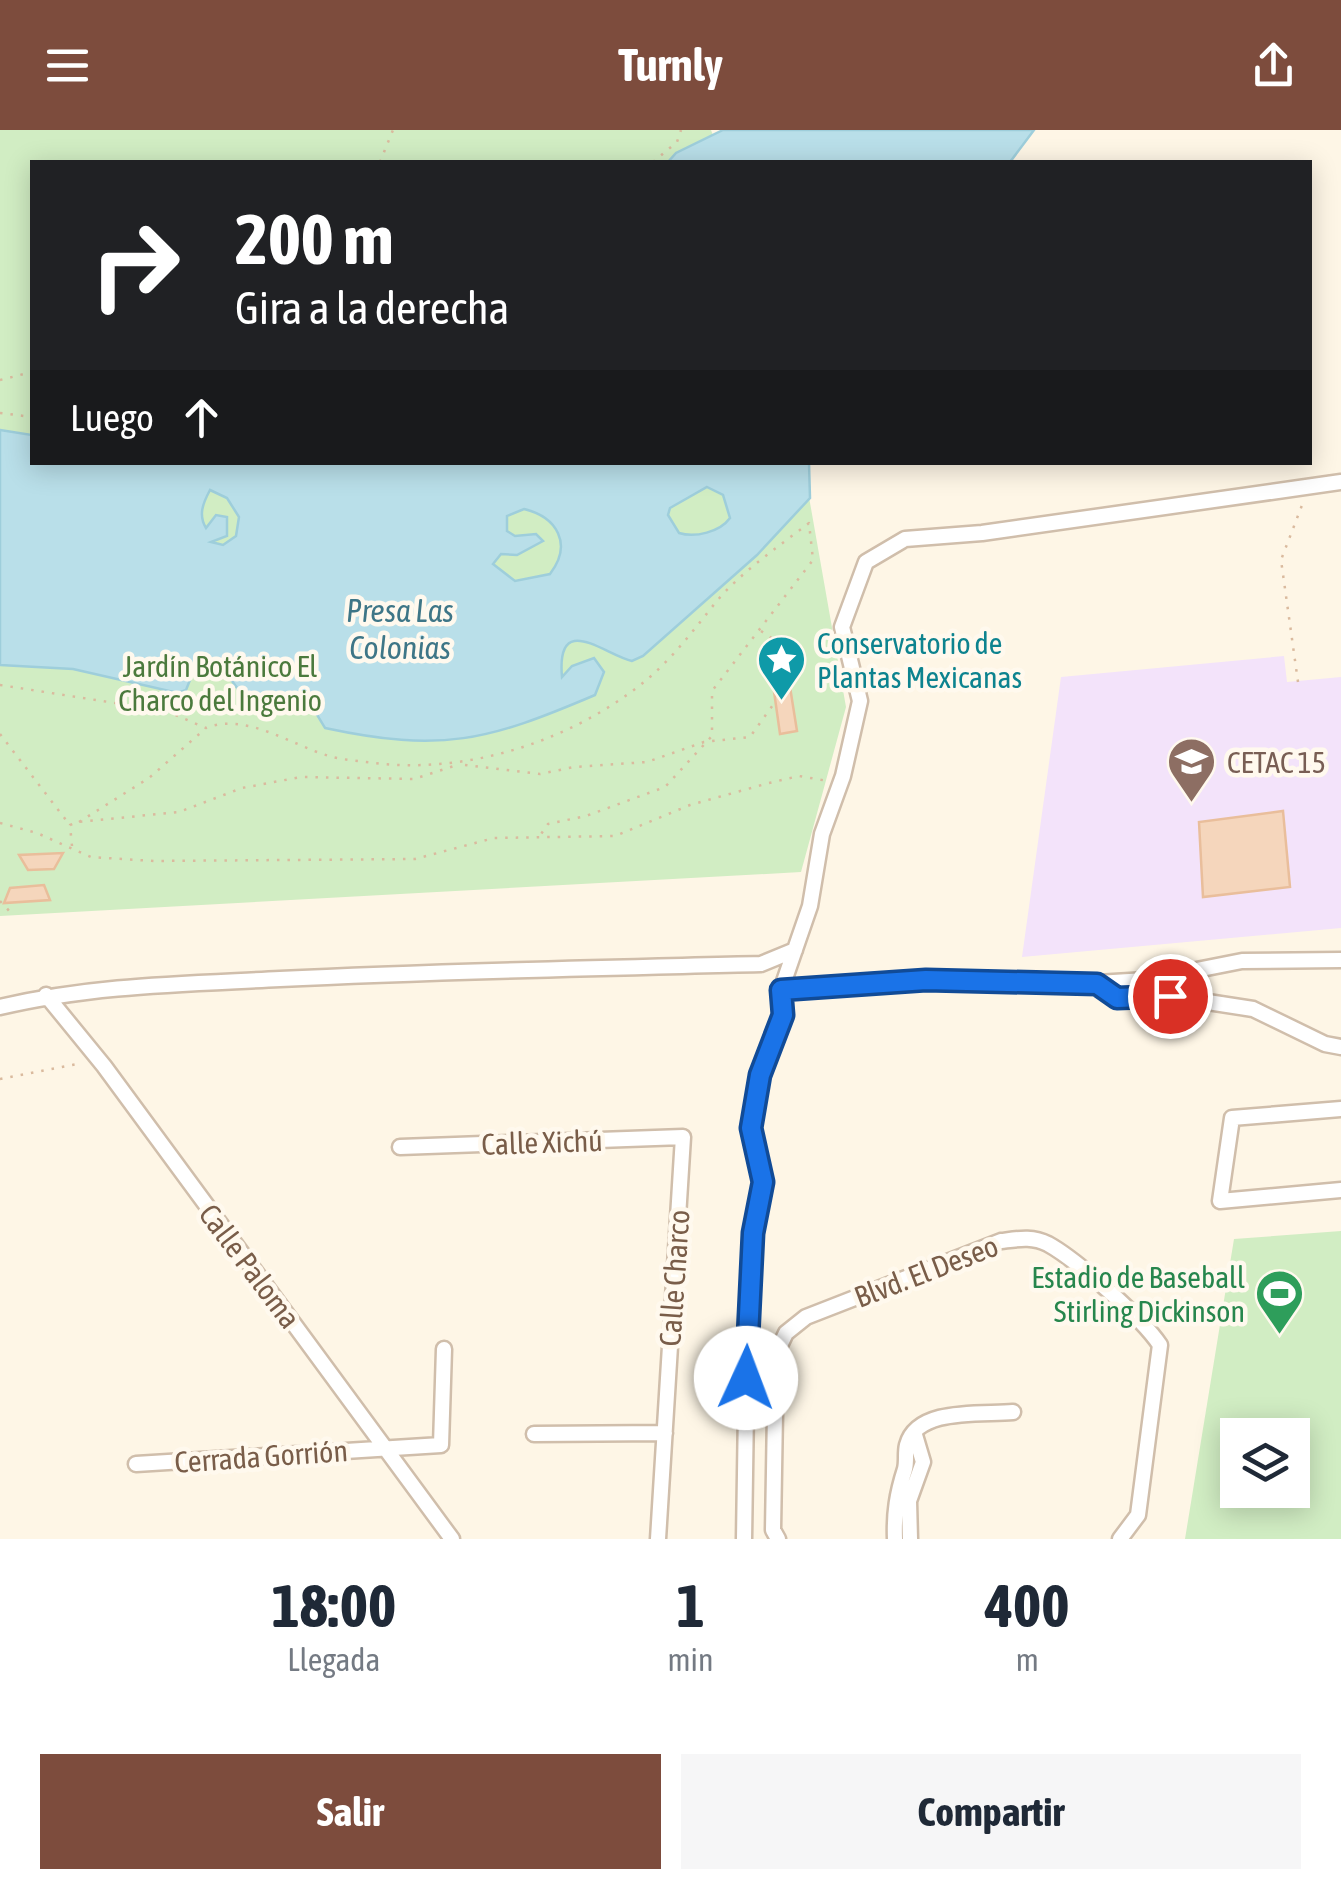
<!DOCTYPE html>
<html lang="es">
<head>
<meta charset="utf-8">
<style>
  :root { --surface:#fff; --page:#f6f6f7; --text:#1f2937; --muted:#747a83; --accent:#7d4c3d }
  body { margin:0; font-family:"Asap Condensed",sans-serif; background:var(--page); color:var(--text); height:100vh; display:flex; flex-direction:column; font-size:38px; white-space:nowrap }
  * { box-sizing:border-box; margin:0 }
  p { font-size:32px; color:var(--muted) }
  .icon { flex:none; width:55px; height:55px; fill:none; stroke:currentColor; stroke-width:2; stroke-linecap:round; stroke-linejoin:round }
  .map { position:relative; height:1409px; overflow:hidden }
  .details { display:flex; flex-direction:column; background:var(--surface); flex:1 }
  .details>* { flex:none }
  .hud { position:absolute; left:30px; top:30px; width:1282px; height:305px; border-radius:0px; box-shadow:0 5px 25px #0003; background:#202124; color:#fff; overflow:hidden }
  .buttons { position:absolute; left:1220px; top:1288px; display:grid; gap:20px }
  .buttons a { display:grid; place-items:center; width:90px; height:90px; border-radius:0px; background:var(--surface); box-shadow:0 5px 25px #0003; font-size:50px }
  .pin { position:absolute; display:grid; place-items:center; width:85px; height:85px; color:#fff; margin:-42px; border:5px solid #fff; border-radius:50%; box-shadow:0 2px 10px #0007 }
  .me { position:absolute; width:110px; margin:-55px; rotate:2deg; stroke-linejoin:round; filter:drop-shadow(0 0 8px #0008) }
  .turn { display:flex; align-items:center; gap:35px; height:210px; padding:0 40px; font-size:45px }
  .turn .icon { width:130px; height:130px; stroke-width:2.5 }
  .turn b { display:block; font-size:70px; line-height:85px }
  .then { display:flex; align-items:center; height:95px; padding:0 40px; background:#0003; gap:20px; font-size:38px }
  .eta { display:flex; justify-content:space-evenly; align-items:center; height:170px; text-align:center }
  .eta b { font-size:60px; font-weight:700; line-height:70px }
  .cta { display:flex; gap:20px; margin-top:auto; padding:20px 40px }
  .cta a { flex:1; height:115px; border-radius:0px; background:var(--accent); color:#fff; font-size:40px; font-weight:700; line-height:115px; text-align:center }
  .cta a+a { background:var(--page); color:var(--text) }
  header { display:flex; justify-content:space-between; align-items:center; height:130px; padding:0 40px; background:var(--accent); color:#fff; font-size:45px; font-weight:700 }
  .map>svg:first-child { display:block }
  .education { fill:#f3e3fa }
  .green { fill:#d1edc3; fill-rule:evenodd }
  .water { fill:#b9dfe9; stroke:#9ecedb; stroke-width:2.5; fill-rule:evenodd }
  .building { fill:#f5d6bc; stroke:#e9be9b; stroke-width:2.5 }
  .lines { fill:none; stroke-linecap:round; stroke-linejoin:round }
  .street-casing { stroke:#d0beab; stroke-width:19 }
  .path { stroke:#daba9e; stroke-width:2.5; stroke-dasharray:2.5 8; stroke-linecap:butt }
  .street { stroke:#fff; stroke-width:14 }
  .route-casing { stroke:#114b97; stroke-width:25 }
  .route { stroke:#1a73e8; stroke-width:18 }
  .labels { text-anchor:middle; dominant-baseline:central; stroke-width:9; stroke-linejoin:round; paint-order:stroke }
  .culture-label { font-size:30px; fill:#0d838f; stroke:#fff9ee; text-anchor:start }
  .park-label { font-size:30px; fill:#4b7a3d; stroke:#fff9ee }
  .education-label { font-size:30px; fill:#785e54; stroke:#fff9ee; text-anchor:start }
  .street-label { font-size:30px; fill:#795d49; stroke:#fff9ee }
  .leisure-label { font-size:30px; fill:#27864d; stroke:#fff9ee; text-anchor:end }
  .water-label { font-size:32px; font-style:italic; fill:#3e7687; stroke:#fff9ee }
</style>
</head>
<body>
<header><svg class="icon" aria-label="menu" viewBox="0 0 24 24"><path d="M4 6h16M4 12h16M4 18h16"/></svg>Turnly<svg class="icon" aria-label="share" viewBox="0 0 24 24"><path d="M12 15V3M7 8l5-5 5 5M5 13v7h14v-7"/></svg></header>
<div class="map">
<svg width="1341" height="1409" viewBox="0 0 1341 1409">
  <rect width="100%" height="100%" fill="#fef6e6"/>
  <path class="education" d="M1284 526 1287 552 1341 547V798L1022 827 1061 547Z"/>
  <path class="green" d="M0 0H711L723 32H32V332L803 333 846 577 801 742 0 786Z
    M1341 1101V1409H1185L1234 1109ZM1238 1305H1292V1360H1238Z"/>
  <path class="water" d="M723 0H1034L1010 32H668L676 23Z
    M0 300 32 305V332L809 333 810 368 757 425 643 526 632 531C605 525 556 480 562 547L572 536 594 528 604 542 595 565C487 611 442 623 325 598L313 578 241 563 223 539 194 540 186 560 178 563 73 539 0 535ZM707 357 723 365 730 388C720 402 695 408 679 403L668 385 670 378ZM210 360 227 368 239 387 236 406 223 415 211 412 227 406V387L216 385 206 398C198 385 203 373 210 360ZM524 379C557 387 573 414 550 444L515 451 493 434 501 424 517 425 543 411 536 404 515 406 507 401V386Z"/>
  <path class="building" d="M787 538 797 601 780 604 771 540Z
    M1283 681 1290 757 1203 767 1199 692Z
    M63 723 54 739 28 740 19 725Z
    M44 755 50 770 4 773 10 758Z"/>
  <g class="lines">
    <defs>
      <path id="street" d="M1098 854 1117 868 1169 866 1253 879 1325 914 1341 917
        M781 860 926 850 1097 853 1146 850 1242 831 1341 830
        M46 865 104 936 452 1409
        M0 877C93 855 185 854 280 849 440 841 600 838 761 834L795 820
        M1341 979 1232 988 1220 1071 1341 1060
        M400 1017 683 1007 658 1409
        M534 1304 665 1303
        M136 1334 441 1315 444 1219
        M744 1409 747 1214 753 1103 763 1052 751 998 760 945 783 885 781 860 810 776 822 704 843 646 860 571 842 497 866 432 905 409 982 403 1341 352
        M778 1409 773 1400 776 1224 786 1203 806 1187 1001 1111C1018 1109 1032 1106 1048 1114 1077 1130 1142 1188 1160 1215L1138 1385 1120 1409
        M895 1409C894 1383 897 1364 905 1339 907 1331 905 1323 907 1315 917 1277 982 1285 1013 1282
        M910 1409 909 1371 923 1332 915 1305"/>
    </defs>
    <use href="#street" class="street-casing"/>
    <path class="path" d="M380 32 393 0
      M653 32 677 12 681 0
      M0 250 32 242
      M0 283 32 287
      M761 501 785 517 778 539
      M1298 552 1281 430 1304 370
      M0 555 166 581 206 598C246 582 291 615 329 626 343 630 359 631 374 633 466 644 565 613 639 556 670 532 692 502 716 472 741 442 778 417 809 393L813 430 712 561V606L665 657 586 686 548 694 539 707
      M0 604 69 694
      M465 635 540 644 574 637 647 632 704 612 750 607 775 572
      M79 692 149 648 205 599
      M0 693 37 703 91 727 154 731 415 729 494 708 615 706 690 675 769 653 799 646 828 651
      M72 716 70 695 78 692 179 682 242 658 301 647 414 649 457 635
      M0 771 12 784
      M0 949 82 933"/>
    <use href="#street" class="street"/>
  </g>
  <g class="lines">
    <defs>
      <path id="route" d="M746 1248 753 1103 763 1052 751 998 760 945 783 885 781 860 926 850 1097 854 1117 868 1170 866"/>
    </defs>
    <use href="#route" class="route-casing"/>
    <use href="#route" class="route"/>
  </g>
  <defs>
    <symbol id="sight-pin" viewBox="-11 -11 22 30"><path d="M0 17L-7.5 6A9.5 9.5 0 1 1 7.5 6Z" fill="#0f9aa8" stroke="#fff9ee"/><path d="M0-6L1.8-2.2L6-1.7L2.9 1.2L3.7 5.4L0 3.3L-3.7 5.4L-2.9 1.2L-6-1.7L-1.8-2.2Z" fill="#fff"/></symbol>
    <symbol id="school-pin" viewBox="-11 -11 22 30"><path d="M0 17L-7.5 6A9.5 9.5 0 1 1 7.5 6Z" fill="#8d6e63" stroke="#fff9ee"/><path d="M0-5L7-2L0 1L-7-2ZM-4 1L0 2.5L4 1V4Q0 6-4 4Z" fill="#fff"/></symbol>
    <symbol id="stadium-pin" viewBox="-11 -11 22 30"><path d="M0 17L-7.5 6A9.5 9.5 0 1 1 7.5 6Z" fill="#2e9e5b" stroke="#fff9ee"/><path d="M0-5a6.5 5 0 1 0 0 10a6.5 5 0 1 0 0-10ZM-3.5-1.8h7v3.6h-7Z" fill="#fff"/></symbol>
  </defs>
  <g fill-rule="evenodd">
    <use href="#sight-pin" x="754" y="502" width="55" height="75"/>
    <use href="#school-pin" x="1164" y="604" width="55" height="75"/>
    <use href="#stadium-pin" x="1252" y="1136" width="55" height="75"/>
  </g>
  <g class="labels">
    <g class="culture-label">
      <text x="817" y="513">Conservatorio de<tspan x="817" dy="34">Plantas Mexicanas</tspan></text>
    </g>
    <g class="park-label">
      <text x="220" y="536">Jardín Botánico El<tspan x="220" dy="34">Charco del Ingenio</tspan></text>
    </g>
    <g class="education-label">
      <text x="1227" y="632">CETAC 15</text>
    </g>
    <g class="street-label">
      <text transform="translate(542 1012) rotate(-2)">Calle Xichú</text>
      <text transform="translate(250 1136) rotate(53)">Calle Paloma</text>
      <text transform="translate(926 1141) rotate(-21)">Blvd. El Deseo</text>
      <text transform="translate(674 1148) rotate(-86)">Calle Charco</text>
      <text transform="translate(261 1326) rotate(-4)">Cerrada Gorrión</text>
    </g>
    <g class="leisure-label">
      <text x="1245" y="1147">Estadio de Baseball<tspan x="1245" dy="34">Stirling Dickinson</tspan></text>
    </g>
    <g class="water-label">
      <text x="400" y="480">Presa Las<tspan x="400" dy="37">Colonias</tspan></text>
    </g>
  </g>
</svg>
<div class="buttons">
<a><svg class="icon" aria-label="layers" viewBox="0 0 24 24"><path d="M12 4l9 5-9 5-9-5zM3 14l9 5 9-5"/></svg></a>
</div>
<div class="pin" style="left:1170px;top:866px;background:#d93025"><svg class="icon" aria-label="arrive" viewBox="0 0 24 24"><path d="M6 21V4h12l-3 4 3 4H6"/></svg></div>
<svg class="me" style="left:746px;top:1248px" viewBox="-20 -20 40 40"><circle r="19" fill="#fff"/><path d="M0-13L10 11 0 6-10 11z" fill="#1a73e8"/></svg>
<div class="hud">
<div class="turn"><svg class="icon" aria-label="right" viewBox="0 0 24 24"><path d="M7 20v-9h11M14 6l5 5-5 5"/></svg><div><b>200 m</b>Gira a la derecha</div></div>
<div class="then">Luego<svg class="icon" aria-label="ahead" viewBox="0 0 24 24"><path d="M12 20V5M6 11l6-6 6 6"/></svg></div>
</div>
</div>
<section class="details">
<div class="eta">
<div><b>18:00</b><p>Llegada</p></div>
<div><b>1</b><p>min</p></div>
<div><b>400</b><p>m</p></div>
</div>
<div class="cta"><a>Salir</a><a>Compartir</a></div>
</section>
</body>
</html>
